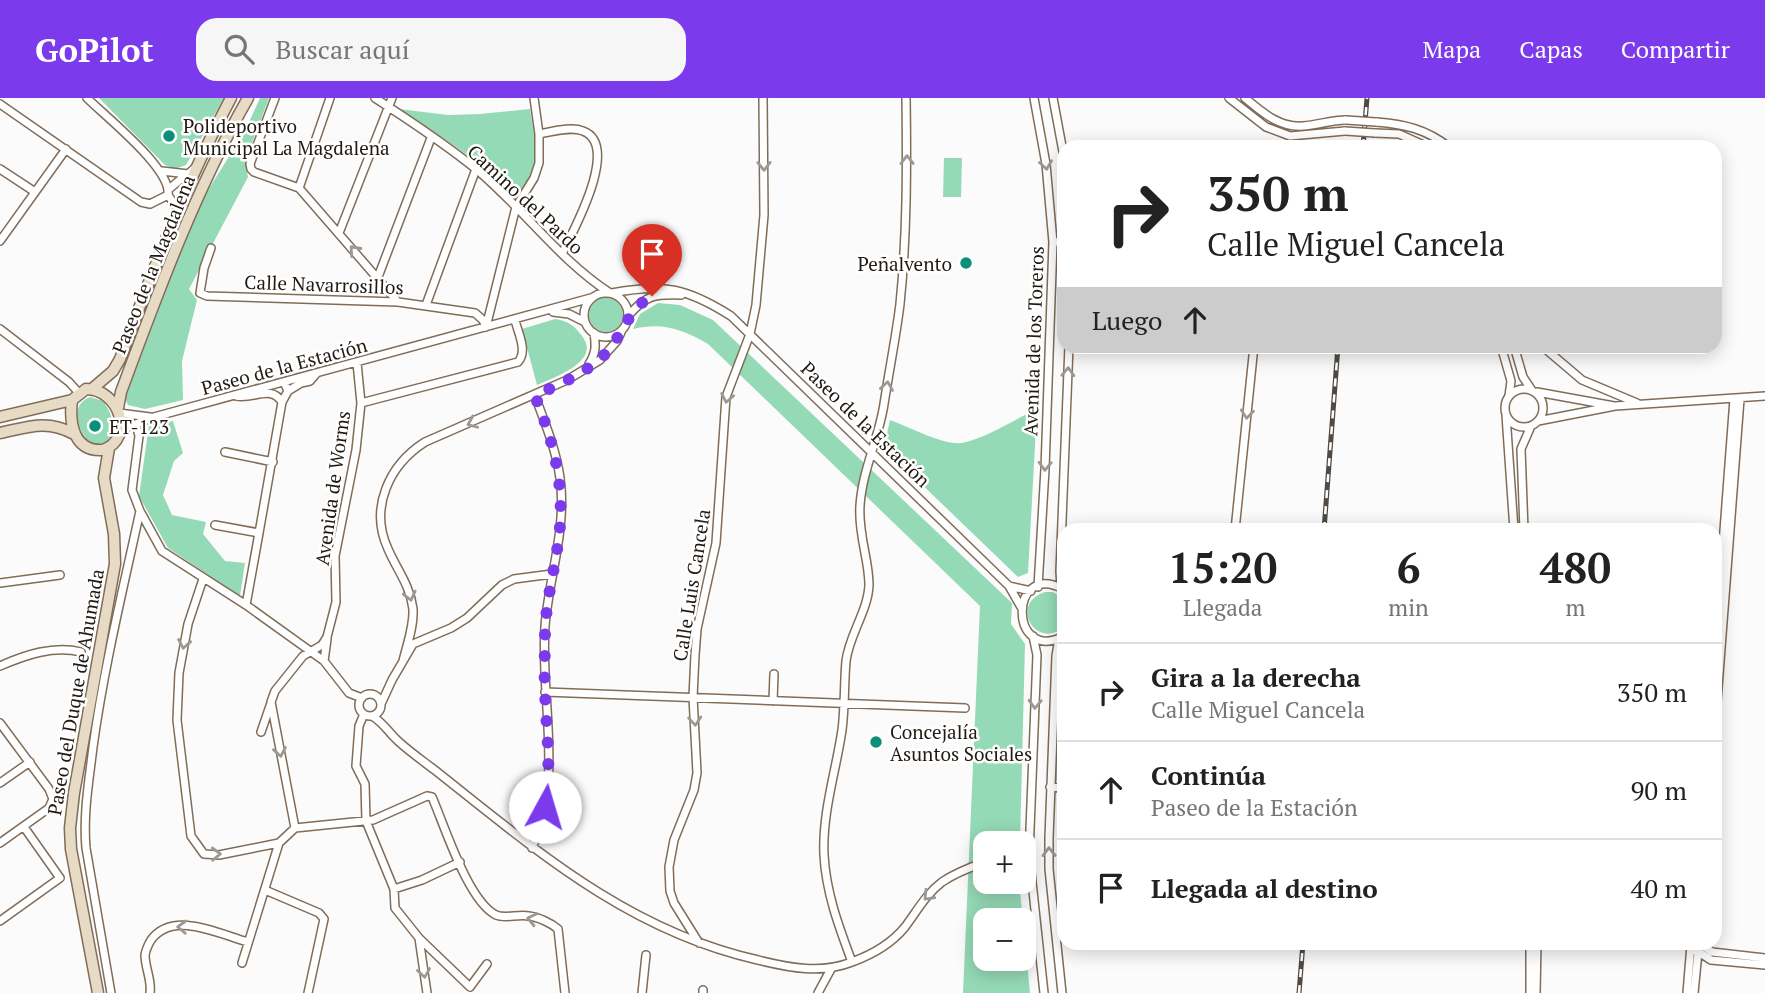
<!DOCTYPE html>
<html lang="es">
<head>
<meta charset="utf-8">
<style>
  :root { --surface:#fff; --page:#f6f6f6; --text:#222; --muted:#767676; --line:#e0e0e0; --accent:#7c3aed }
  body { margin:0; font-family:"PT Serif",serif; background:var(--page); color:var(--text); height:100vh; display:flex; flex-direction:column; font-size:26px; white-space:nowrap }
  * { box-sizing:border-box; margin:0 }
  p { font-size:23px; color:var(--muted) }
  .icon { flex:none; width:38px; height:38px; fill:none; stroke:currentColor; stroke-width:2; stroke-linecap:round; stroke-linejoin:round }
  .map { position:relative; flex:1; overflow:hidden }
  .panel { position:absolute; left:1057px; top:425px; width:665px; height:427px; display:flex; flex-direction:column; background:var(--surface); border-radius:21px; box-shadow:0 4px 18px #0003 }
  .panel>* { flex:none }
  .guide { position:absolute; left:1057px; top:42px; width:665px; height:214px; border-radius:21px; box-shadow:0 4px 18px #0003; background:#fff; color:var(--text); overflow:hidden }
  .controls { position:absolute; left:973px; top:733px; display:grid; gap:14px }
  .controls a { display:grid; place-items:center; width:63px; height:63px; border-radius:14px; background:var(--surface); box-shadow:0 4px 18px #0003; font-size:35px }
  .pin { position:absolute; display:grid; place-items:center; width:60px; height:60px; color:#fff; margin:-72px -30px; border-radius:50% 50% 50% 0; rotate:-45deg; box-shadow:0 0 7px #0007 }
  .pin .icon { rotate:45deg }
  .me { position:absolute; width:77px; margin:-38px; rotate:6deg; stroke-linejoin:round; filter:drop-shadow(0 0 5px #0008) }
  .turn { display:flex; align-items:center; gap:24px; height:147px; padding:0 35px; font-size:32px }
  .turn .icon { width:91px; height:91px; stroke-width:2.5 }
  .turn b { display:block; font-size:49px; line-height:60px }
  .then { display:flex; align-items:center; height:66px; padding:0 35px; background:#0003; gap:14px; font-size:26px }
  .eta { display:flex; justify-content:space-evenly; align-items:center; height:119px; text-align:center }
  .eta b { font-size:42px; font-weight:600; line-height:49px }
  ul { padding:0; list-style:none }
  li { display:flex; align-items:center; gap:21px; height:98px; padding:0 35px; border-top:2px solid var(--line) }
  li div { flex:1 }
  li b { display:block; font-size:26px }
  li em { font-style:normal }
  header { display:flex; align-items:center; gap:42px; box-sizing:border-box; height:98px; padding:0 35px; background:var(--accent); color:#fff }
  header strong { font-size:33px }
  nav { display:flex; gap:38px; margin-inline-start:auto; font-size:24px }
  .search { width:490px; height:63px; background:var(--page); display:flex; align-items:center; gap:18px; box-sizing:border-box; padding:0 24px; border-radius:21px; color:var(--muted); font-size:26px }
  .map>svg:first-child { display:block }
  .green { fill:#95dab6 }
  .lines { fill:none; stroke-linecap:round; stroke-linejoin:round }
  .street-casing { stroke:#816c58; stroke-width:10 }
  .secondary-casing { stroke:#816c58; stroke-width:13 }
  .street { stroke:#fff; stroke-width:7 }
  .secondary { stroke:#e7dbc5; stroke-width:10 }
  .rail-casing { stroke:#514a44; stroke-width:5 }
  .rail { stroke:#fff; stroke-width:2.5; stroke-dasharray:8; stroke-linecap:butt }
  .street-bridge-casing { stroke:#816c58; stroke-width:10; stroke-linecap:butt }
  .street-bridge { stroke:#fff; stroke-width:7 }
  .oneway { stroke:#9c9894 }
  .route { stroke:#7c3aed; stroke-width:12; stroke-dasharray:0 21.6 }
  .poi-dot { fill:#0a9079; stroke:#fff; stroke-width:2.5 }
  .labels { text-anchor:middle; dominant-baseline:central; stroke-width:5; stroke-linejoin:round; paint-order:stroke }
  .poi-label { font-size:19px; fill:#221a12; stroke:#fff; text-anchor:start }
  .street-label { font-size:19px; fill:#221a12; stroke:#fff }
</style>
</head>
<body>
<header>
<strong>GoPilot</strong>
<div class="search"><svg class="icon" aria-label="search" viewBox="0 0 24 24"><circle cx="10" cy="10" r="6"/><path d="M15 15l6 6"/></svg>Buscar aquí</div>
<nav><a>Mapa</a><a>Capas</a><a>Compartir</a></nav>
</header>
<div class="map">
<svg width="1765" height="895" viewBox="0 0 1765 895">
  <rect width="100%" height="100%" fill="#fbfbfb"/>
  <path class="green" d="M99 0H224L186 67 175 71 165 67Z
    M260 0H269L245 63 248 79 189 191 197 202 182 263 183 302 145 311 128 307 125 301 130 287 198 108 245 33Z
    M399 11 448 17 480 16 530 11C536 52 543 60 519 96L515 97C480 63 439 37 399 11Z
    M944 60H962L961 99H943Z
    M589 217a17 17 0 1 1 34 0a17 17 0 1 1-34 0Z
    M658 205 680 207 713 222 1012 505 1011 526 1025 546 1020 745 985 746V784H1019L1023 822H985V861H1024V830L1030 895H963L980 508 708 246C682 231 662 224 633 231L640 216Z
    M555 221C568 223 574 227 582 238 602 263 555 279 537 287L522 231Z
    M90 299 103 303C116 320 122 350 91 346 77 333 69 307 90 299Z
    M1037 311 1028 475 1018 479 884 350 890 322C907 328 945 348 962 345 984 341 1016 321 1037 311Z
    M173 323 183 355 174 363 163 397 172 417 206 424 203 436 225 463 245 465 240 498 168 450 139 398 149 327Z
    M1045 494H1053L1064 501V529C1035 553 1009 505 1045 494Z
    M1064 543V684L1056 683V620L1061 546Z"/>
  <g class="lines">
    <defs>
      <path id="street" d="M87 0C106 19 172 71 168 97L177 110
        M275 0 250 66 251 71 254 74 299 90 398 204
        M375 0C409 22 445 46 476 71 523 110 559 162 610 195
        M1034 0 1046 66 1053 144 1045 371 1038 489
        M1053 0 1064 59
        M1229 0 1266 29 1290 38 1345 33
        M1245 0C1262 14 1279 30 1303 28 1318 27 1331 22 1346 22
        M0 6 141 104 150 106 168 97
        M1376 24C1404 26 1426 31 1449 49
        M1375 35 1399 36 1428 49
        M539 36C551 34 571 28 583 33 621 47 573 133 563 154
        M0 71 35 94
        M162 73 188 76 195 70
        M299 90 330 0
        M169 91 187 76
        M339 135 392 0
        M0 143 66 51
        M1053 144H1064
        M211 150 204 170 200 195 207 198 398 204 475 215 483 222 486 229
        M378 179 431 40
        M584 217a22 22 0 1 1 44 0a22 22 0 1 1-44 0Z
        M612 195C663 185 687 190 731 218L1009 488 1021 509
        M426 207 476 71
        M553 214 569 216 585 224
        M628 218C646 197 654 196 681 197
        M486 229 516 109 534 80 539 65V36L534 0
        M0 231 69 284 79 295
        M1501 248 1511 283 1509 298
        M1514 248 1523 279 1531 291
        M1542 248 1582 282 1637 305
        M589 266C596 255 596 248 594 235
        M1505 310a19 19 0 1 1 38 0a19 19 0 1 1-38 0Z
        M288 293 301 285 310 283 316 276
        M1537 294 1614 308
        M236 298C253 302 271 286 282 304
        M361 305 518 264C528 253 518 235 515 222
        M119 315 150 319
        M1506 317 1514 432
        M1538 323 1615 308 1765 298
        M136 326 139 338 132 392 140 413 162 453 246 507 324 563
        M120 332 154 319 591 200
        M225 354 273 364
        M215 427 259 435 246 507
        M1235 432 1254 248
        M1524 432 1521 351 1531 328
        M259 435 282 304 288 293 284 284
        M203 481 188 526 179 575 177 622 191 738 204 756 219 757 279 745 295 730 373 722 427 698 432 699C445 729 468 803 496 817 505 821 518 816 529 818 538 819 551 825 558 831L565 895
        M0 485 60 477
        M1009 488 1031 493
        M1061 489 1060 473 1069 248
        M1063 491C1008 462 1009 567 1064 538
        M1033 538 1037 557 1029 756 1044 895
        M1059 540 1056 558 1049 740V771L1062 895
        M327 541 324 563 349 595 362 600
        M1715 551 1734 301
        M403 563C407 546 414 529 413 511 410 487 397 472 388 451 369 410 389 367 425 344L567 282 600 262 617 243 622 232
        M0 568C25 557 54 547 81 554
        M545 594 965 610
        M359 607a11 11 0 1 1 22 0a11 11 0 1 1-22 0Z
        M773 603 774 576
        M381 606 392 582 413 546 451 530 467 520 502 487 514 481 552 476
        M364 616 359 628 356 668 365 686 366 723 394 791 395 810 419 840 427 895
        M372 618C384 625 388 634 398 643 410 654 423 663 436 673 537 753 629 833 758 862 790 870 821 876 852 864 871 857 892 845 905 829 917 813 926 796 942 784 955 775 971 769 985 764
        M0 625 49 691 53 701 49 710 0 745
        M1715 629 1740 301
        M261 634 271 605
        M0 685 30 664
        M1050 689 1064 690
        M295 730 271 604 275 593 303 558 322 547 327 539 336 504 335 458 356 352 361 305 357 265
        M532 750C564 680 540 602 545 528 549 479 567 430 560 380 556 351 545 325 535 298
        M394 791 422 782 460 764
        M265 792 319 815 324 821 308 895
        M0 823 60 780 24 729
        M419 840 470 889 487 866
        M699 845 674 805 670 793 669 769 674 742 694 692 697 675 693 599 695 557 697 531 716 445 726 299 750 236 756 207 764 117 763 0
        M1685 845 1711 862 1765 867
        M1699 845 1712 854 1765 860
        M852 864C839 829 826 795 824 757 822 715 836 673 842 632 845 609 844 586 846 563 849 537 868 513 869 487 869 461 858 437 860 408 862 373 879 340 884 306 889 273 896 239 900 206 907 138 907 69 906 0
        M242 865 279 745
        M111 895 86 750C83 716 89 683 93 649 104 569 123 491 140 413
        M150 895C152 882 145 870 145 857 146 851 148 847 151 842 173 812 219 836 248 844
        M642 895 646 857
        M703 895V892
        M818 895 831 871
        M1530 895V845
        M1536 895 1537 845
        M1687 895 1691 847
        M1694 895 1698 854"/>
      <path id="secondary" d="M86 291C119 291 136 340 103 352 74 354 69 326 72 302Z
        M92 291 113 273 120 261C153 172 186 84 231 0
        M118 310 121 294C158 194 195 93 248 0
        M0 319 72 302
        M0 335C28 329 47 321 74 336
        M98 895 71 751 70 730 74 695 115 466 114 436 104 380 109 350"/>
    </defs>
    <use href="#street" class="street-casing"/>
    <use href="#secondary" class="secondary-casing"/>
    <use href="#street" class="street"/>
    <use href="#secondary" class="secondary"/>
    <defs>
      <path id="rail" d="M1363 49 1367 0
        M1324 432 1338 248
        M1299 895 1303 845"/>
    </defs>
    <use href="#rail" class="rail-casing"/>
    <use href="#rail" class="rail"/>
    <defs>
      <path id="street-bridge" d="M1346 22 1376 24
        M1345 33 1375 35"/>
    </defs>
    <use href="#street-bridge" class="street-bridge-casing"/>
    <use href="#street-bridge" class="street-bridge"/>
  </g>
  <defs><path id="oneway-chevron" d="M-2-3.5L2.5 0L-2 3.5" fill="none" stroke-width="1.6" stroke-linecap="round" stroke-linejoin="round" transform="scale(1.75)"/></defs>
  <g class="oneway">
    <use href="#oneway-chevron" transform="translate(907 62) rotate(-91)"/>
    <use href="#oneway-chevron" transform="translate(1046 67) rotate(82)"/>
    <use href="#oneway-chevron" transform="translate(764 68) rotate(89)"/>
    <use href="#oneway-chevron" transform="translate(354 152) rotate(-132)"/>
    <use href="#oneway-chevron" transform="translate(1068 274) rotate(-88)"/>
    <use href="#oneway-chevron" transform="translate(887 288) rotate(-81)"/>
    <use href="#oneway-chevron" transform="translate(727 300) rotate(101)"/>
    <use href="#oneway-chevron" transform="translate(1247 316) rotate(96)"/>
    <use href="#oneway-chevron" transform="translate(472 325) rotate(157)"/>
    <use href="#oneway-chevron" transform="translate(1045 368) rotate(92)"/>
    <use href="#oneway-chevron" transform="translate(410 498) rotate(76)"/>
    <use href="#oneway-chevron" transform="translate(184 546) rotate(100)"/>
    <use href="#oneway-chevron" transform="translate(1035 606) rotate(92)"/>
    <use href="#oneway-chevron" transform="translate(695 623) rotate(85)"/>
    <use href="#oneway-chevron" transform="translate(280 654) rotate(80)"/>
    <use href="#oneway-chevron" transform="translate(1049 754) rotate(-91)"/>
    <use href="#oneway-chevron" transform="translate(216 756) rotate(-2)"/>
    <use href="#oneway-chevron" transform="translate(928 798) rotate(134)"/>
    <use href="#oneway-chevron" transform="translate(532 821) rotate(-167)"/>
    <use href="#oneway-chevron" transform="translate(182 829) rotate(-178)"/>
    <use href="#oneway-chevron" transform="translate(424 875) rotate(81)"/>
  </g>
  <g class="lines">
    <path class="route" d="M545 709C552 670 546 632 545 592 544 574 545 556 545 539 545 505 555 472 559 438 565 388 554 345 535 298 556 287 583 277 601 260 623 240 626 212 652 198"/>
  </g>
  <g class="poi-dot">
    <circle cx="169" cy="38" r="7"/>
    <circle cx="966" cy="165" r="7"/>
    <circle cx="95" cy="328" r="7"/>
    <circle cx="876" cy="644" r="7"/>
  </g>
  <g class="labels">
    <g class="poi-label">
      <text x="183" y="27">Polideportivo<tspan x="183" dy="22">Municipal La Magdalena</tspan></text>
      <text x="952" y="165" text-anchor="end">Peñalvento</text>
      <text x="109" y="328">ET-123</text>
      <text x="890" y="633">Concejalía<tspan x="890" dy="22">Asuntos Sociales</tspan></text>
    </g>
    <g class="street-label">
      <text transform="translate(526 101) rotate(43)">Camino del Pardo</text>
      <text transform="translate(153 166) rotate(-68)">Paseo de la Magdalena</text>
      <text transform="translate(324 186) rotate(2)">Calle Navarrosillos</text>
      <text transform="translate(1033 243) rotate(-88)">Avenida de los Toreros</text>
      <text transform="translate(284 268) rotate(-15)">Paseo de la Estación</text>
      <text transform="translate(866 326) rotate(44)">Paseo de la Estación</text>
      <text transform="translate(332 390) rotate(-82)">Avenida de Worms</text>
      <text transform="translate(691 487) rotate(-81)">Calle Luis Cancela</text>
      <text transform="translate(75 594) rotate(-80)">Paseo del Duque de Ahumada</text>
    </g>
  </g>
</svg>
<div class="controls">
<a>+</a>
<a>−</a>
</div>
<div class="pin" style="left:652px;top:198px;background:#d93025"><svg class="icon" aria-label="arrive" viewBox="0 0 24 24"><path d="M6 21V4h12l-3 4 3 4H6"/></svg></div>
<svg class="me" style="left:545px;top:709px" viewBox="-20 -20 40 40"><circle r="19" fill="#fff"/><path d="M0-13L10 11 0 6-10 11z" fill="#7c3aed"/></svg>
<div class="guide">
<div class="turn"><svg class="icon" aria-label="right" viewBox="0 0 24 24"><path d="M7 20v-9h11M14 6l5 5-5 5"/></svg><div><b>350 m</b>Calle Miguel Cancela</div></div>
<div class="then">Luego<svg class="icon" aria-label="ahead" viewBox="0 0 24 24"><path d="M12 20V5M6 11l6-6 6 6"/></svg></div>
</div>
<section class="panel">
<div class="eta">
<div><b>15:20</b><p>Llegada</p></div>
<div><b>6</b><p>min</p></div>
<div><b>480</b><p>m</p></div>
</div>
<ul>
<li><svg class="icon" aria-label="right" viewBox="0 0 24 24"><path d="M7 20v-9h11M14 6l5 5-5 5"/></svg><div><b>Gira a la derecha</b><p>Calle Miguel Cancela</p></div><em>350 m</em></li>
<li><svg class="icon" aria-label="ahead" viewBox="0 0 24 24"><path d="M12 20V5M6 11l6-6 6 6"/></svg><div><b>Continúa</b><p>Paseo de la Estación</p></div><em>90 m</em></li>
<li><svg class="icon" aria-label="arrive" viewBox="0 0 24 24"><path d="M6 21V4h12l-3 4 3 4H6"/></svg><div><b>Llegada al destino</b></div><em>40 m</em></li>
</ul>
</section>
</div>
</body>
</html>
